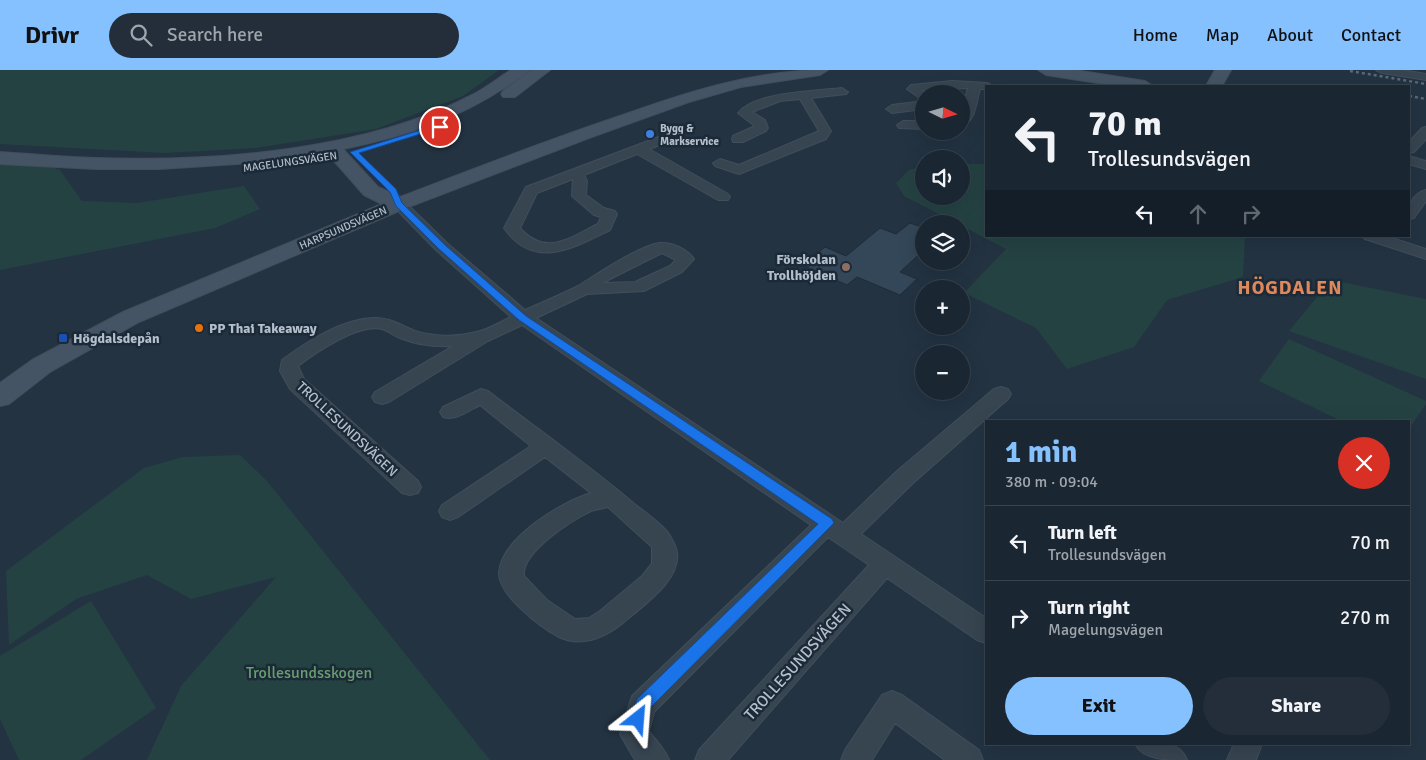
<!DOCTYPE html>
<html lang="en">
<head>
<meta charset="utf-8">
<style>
  :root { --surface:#1a2632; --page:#232e3a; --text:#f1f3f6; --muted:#9fa5ac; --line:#38434d; --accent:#85c0ff }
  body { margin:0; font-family:Signika,sans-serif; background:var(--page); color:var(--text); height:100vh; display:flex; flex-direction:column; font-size:19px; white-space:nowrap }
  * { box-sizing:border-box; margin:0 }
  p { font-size:16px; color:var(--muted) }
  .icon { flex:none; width:28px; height:28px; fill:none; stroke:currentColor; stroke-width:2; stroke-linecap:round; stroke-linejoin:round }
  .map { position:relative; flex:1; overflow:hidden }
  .drawer { position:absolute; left:985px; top:350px; width:425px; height:325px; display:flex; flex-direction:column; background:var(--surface); border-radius:0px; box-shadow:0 5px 20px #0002,0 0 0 1px var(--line) }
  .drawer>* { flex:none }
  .hud { position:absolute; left:985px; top:15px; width:425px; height:152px; border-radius:0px; box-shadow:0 5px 20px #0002,0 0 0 1px var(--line); background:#1a2632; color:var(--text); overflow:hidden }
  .needle { width:32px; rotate:95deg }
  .controls { position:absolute; left:915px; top:15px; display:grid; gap:10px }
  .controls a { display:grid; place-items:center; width:55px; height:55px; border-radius:50%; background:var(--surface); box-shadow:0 5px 20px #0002,0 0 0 1px var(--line); font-size:25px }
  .pin { position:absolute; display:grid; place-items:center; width:42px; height:42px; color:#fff; margin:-21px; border:2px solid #fff; border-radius:50%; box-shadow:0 1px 5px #0007 }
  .me { position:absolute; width:55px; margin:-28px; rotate:28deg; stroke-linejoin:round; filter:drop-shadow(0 0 4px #0008) }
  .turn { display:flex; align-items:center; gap:18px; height:105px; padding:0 20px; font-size:22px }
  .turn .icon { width:65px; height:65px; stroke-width:2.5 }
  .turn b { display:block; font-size:35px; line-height:42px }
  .lanes { display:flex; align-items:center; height:48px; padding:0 20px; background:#0003; justify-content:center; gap:25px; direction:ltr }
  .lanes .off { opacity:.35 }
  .round { display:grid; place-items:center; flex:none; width:52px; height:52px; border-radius:26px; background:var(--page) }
  .summary { display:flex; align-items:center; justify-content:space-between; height:85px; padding:0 20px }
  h1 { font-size:30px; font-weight:800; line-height:38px; color:var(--accent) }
  .primary-button { display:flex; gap:10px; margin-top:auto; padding:10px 20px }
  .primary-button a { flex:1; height:58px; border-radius:30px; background:var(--accent); color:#111; font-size:20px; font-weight:800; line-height:58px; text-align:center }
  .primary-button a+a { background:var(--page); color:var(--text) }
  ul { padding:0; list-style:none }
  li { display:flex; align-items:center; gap:15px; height:75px; padding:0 20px; border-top:1px solid var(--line) }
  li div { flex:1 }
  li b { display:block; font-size:19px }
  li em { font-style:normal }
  header { display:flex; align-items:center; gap:30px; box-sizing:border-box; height:70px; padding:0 25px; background:var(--accent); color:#111 }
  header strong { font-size:24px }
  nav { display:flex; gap:28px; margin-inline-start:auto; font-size:18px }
  .search { width:350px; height:45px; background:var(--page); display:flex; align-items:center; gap:12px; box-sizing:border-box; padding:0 18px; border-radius:28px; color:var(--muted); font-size:19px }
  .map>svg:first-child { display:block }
  .green { fill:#254243 }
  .building { fill:#344758; stroke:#1e2c39 }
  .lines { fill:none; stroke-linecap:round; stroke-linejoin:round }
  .street-casing { stroke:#414e5b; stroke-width:2 }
  .secondary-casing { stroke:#414e5b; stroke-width:2 }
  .street { fill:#374551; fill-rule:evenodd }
  .secondary { fill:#455465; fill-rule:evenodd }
  .rail { stroke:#596979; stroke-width:2.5; stroke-dasharray:3 3; stroke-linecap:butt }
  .route { fill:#1a73e8; stroke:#114b97 }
  .shop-dot { fill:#3f7fe0; stroke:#1c2a37; stroke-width:2 }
  .education-dot { fill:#8d6e63; stroke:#1c2a37; stroke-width:2 }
  .food-dot { fill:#e8710a; stroke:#1c2a37; stroke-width:2 }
  .transit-dot { fill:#1a4fb4; stroke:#1c2a37; stroke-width:2 }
  .labels { text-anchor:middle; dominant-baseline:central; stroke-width:5; stroke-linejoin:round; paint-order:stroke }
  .far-poi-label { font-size:11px; font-weight:bold; fill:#b4bfcc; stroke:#1c2a37; text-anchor:start }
  .far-street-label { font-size:11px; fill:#b4bfcc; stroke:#1c2a37 }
  .poi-label { font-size:14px; font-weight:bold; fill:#b4bfcc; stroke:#1c2a37; text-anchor:start }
  .street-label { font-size:14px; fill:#b4bfcc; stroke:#1c2a37 }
  .near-street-label { font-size:16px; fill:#b4bfcc; stroke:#1c2a37 }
  .near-park-label { font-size:16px; fill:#689f70; stroke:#1c2a37 }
  .district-label { font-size:19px; font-weight:bold; letter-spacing:1px; fill:#df885b; stroke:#1c2a37 }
</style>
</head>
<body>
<header>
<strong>Drivr</strong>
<div class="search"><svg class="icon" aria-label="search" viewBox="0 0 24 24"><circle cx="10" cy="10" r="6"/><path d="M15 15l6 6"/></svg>Search here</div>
<nav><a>Home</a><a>Map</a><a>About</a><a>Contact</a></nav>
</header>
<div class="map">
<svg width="1426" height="690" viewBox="0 0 1426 690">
  <rect width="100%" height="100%" fill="#233342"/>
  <path class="green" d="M0 0H499L463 26 376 59 256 78 165 83 0 74Z
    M0 91 36 92 60 100 82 131 137 133 244 116 260 139 215 158 0 200Z
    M961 94H986V166H1245L1243 207 1167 230 1134 277 1067 299 1036 258 964 223 1006 179 904 126 896 113 909 100 924 96V126H961Z
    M1331 210 1426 229V309L1289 261Z
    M1289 269 1426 331V334L1409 359V351H1341L1259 311Z
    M240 385 267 411 490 690H147L181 616 276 507 191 529 147 505 76 529 9 575 6 501 144 398 183 387Z
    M91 531 156 638 81 690H19L0 649V586Z"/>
  <path class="building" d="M910 153 924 158V180L900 202 917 209 900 225 857 207 847 215 802 195 825 177 846 186 880 158 896 164Z"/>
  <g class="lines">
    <defs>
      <path id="street" d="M1376 0H1403L1426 4V10L1382 3Z
        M952 11 987 13 993 16H986V19H980C976 32 976 52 961 56V42L968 18 921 20 926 24H924V39L892 43 886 39 892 35 924 31 907 19 911 15Z
        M842 18 848 22 846 24 811 28 831 61 826 69 739 104 715 96 713 93 720 89 739 95 819 61 800 29 780 31 752 42 765 50 768 58 766 61 743 72H733L732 69 733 66 755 56 738 43C754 22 817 21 842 18Z
        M903 51H924V59L899 58 897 55Z
        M1426 57V69L1414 82 1409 83V72L1422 58Z
        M672 62 677 63 678 66 677 69 649 79 728 124 730 127 728 130H718L637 84 584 105 587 111 586 125 604 138 615 141 617 144 610 160C573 178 534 201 504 158L526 117ZM573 109 572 126 594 145 601 147 598 154C569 168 546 187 520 158L537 123Z
        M1409 86 1426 91V99L1409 94Z
        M1426 120V131L1414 148 1409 149C1409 136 1411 124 1426 120Z
        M399 130 404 131 448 174 525 240C542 232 561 225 578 216 596 205 640 175 660 173 672 172 687 179 694 189L682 202 644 221 587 224 536 248 843 453 896 402 994 319 1001 317 1008 319 1011 324 1008 329 912 414 861 464 986 548V573L977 570 887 508 728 690H695L699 680 869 495 828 467 654 642 649 661C656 671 665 679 669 690H635L620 664 632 626 811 455 522 255 488 271 389 332 382 334 375 332 372 327 375 322 453 276C435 277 417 275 400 268 394 266 389 261 382 259 359 253 316 282 298 296L304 309 418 411 421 417 418 423 410 425 402 423 290 319 280 301 282 290C308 271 343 248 376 248 391 248 402 256 415 261 433 267 458 267 476 262 488 260 500 252 511 247L436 180 394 137 392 134 394 131ZM662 183 676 190 670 196 635 212 602 213Z
        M1362 166H1386L1426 179V189L1365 169Z
        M481 319 488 321C536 358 586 393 632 432 644 442 660 452 669 464 672 469 676 476 677 482 681 508 648 532 630 547 610 565 585 579 559 567 541 558 497 524 499 502 502 468 561 432 591 423L545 387 458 447 450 450 442 447 439 441 442 435 531 376 480 335C468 341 456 351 443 347L440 342 443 337ZM608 437 652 477V493L642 506 600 541 589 548 575 549 547 530 524 506C521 483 570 451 589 442 595 439 602 439 608 437Z
        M892 621 902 625 979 680 983 690H945L895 653 872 690H841L845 680 882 625Z
        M1135 674C1156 673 1178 668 1187 690 1166 690 1144 690 1135 674Z
        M1234 674H1262L1256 690H1227Z"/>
      <path id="secondary" d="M511 0H529C524 7 514 11 507 16 457 50 401 67 343 79L378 117 400 127C471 100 542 72 614 48 684 23 752 0 828 0L820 5 741 17 689 32 589 68 406 138 139 252 50 302 9 334 0 336V313L32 290 123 242 382 134 364 125 327 83 269 92 160 99H96L0 94V82C32 84 63 87 95 88 215 92 365 81 472 25 486 18 498 8 511 0Z
        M532 0H550L515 27H503L501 24 503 21Z
        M1038 0H1075L1145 11 1153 16H1117L1046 5Z
        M1215 0H1231L1222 16H1206Z"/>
    </defs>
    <use href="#street" class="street-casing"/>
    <use href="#secondary" class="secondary-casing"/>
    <use href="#street" class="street"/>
    <use href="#secondary" class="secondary"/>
    <path class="rail" d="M1350 1 1426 14
      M1352 16H1354
      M1409 26 1426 29"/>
  </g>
  <path class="route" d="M437 55 443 57 359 83 396 119 402 133 445 175 526 246 832 449 834 453 649 639 644 655 638 657 632 655 630 649 637 629 818 454 519 250 439 179 396 136 390 122 350 82Z"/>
  <circle class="shop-dot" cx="650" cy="64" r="5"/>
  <circle class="education-dot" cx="846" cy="197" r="5"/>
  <circle class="food-dot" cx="199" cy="258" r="5"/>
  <rect class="transit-dot" x="58" y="263" width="10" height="10" rx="2.5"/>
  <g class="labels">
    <g class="far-poi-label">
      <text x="660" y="58">Bygg &amp;<tspan x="660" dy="13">Markservice</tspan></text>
    </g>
    <g class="far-street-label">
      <text transform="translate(290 92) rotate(-8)">MAGELUNGSVÄGEN</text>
      <text transform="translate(343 158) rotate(-23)">HARPSUNDSVÄGEN</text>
    </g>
    <g class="poi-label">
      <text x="836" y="189" text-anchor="end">Förskolan<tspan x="836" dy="16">Trollhöjden</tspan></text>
      <text x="209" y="258">PP Thai Takeaway</text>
      <text x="73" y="268">Högdalsdepån</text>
    </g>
    <g class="street-label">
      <text transform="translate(347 359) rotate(43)">TROLLESUNDSVÄGEN</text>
    </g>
    <g class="near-street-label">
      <text transform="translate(798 592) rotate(-48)">TROLLESUNDSVÄGEN</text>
    </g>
    <g class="near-park-label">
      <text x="309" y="603">Trollesundsskogen</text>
    </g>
    <g class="district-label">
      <text x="1290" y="218">HÖGDALEN</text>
    </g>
  </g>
</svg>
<div class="controls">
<a><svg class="needle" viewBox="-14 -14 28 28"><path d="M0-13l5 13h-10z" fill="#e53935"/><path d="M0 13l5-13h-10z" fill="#9fa5ac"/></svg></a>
<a><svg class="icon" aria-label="sound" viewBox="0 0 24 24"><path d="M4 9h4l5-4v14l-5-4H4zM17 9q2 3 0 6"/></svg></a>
<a><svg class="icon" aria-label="layers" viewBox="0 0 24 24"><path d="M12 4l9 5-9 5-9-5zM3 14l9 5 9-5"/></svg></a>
<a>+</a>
<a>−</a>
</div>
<div class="pin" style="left:440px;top:57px;background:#d93025"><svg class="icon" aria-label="arrive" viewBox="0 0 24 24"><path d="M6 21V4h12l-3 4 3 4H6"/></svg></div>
<svg class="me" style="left:638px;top:649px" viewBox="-20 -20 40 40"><path d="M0-17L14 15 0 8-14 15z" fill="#1a73e8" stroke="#fff" stroke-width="4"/></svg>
<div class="hud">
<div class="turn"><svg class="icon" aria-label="left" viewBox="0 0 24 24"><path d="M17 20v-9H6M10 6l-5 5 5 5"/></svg><div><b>70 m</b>Trollesundsvägen</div></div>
<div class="lanes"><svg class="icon" aria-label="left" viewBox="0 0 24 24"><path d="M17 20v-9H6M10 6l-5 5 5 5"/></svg><svg class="icon off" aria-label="ahead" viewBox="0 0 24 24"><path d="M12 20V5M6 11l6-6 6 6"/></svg><svg class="icon off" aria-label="right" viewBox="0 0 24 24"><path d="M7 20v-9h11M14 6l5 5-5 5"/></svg></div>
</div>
<section class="drawer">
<div class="summary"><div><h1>1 min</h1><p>380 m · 09:04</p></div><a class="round" style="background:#d93025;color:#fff"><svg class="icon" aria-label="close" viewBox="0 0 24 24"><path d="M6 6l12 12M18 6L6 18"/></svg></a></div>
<ul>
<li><svg class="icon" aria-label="left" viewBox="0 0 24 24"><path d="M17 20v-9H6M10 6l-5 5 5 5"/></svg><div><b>Turn left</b><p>Trollesundsvägen</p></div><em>70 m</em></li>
<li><svg class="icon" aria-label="right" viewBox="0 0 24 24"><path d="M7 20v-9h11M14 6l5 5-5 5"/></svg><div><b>Turn right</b><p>Magelungsvägen</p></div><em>270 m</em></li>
</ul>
<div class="primary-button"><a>Exit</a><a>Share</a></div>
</section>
</div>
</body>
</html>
